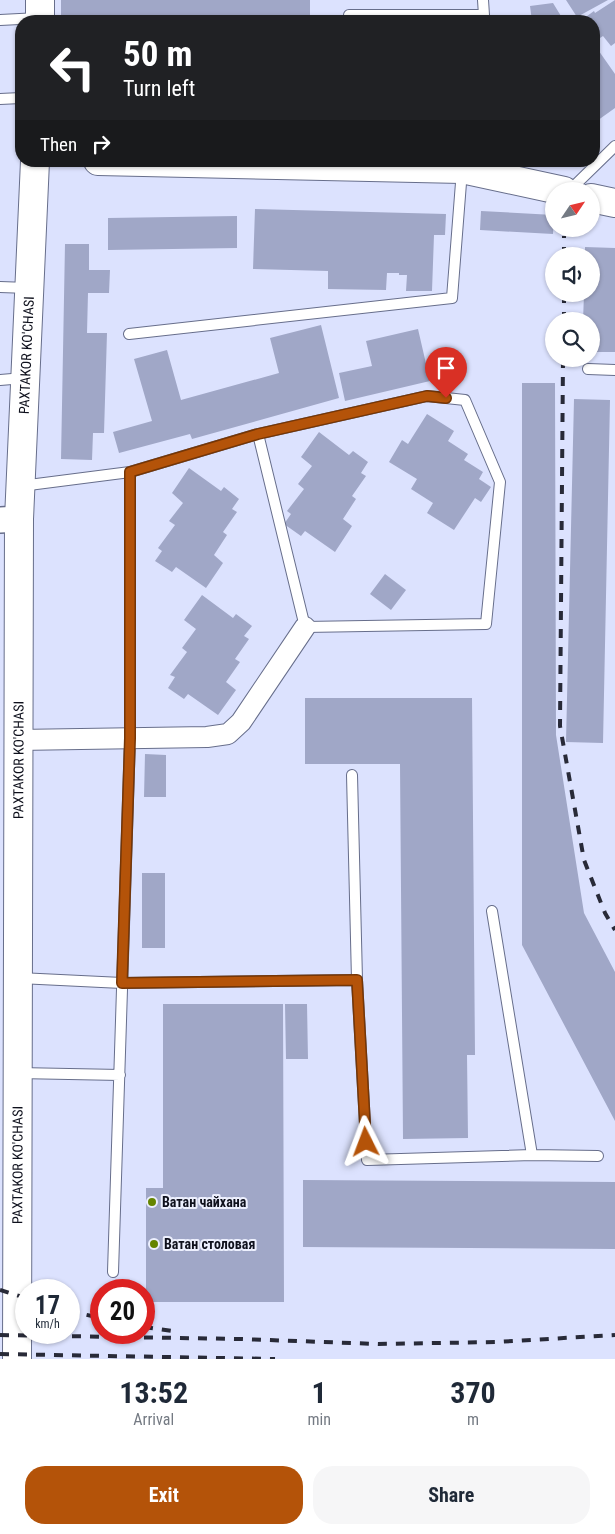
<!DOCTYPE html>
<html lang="en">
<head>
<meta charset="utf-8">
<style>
  :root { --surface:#fff; --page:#f6f6f7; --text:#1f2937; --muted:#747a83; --accent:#b45309 }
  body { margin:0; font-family:"Roboto Condensed",sans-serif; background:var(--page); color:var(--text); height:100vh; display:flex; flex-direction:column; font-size:19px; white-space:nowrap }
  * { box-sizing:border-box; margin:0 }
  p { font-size:16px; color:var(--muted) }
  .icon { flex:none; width:28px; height:28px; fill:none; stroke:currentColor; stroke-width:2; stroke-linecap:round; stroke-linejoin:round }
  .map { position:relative; height:1359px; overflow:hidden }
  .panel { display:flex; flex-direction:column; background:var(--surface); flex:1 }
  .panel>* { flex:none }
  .top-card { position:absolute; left:15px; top:15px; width:585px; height:152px; border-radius:20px; box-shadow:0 1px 4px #0004; background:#202124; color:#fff; overflow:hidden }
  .needle { width:32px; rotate:55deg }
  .fabs { position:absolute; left:545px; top:182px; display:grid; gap:10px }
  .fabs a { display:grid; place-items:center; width:55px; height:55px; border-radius:50%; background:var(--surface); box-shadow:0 1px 4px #0004; font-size:25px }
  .speed { position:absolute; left:15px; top:1279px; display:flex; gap:10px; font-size:25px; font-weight:700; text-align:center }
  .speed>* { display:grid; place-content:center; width:65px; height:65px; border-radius:50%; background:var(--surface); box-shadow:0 1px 4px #0004; line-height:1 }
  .speed small { font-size:12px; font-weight:400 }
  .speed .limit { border:8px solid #d22; background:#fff; color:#111 }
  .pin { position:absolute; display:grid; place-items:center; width:42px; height:42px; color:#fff; margin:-51px -21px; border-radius:50% 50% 50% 0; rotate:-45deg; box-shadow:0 0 5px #0007 }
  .pin .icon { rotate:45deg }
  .me { position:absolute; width:55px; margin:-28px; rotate:357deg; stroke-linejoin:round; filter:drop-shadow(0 0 4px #0008) }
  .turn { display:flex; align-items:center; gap:18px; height:105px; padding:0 25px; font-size:22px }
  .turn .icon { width:65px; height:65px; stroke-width:2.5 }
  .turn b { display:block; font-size:35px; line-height:42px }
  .then { display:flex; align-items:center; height:48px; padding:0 25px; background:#0003; gap:10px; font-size:19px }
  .eta { display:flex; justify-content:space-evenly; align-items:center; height:85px; text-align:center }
  .eta b { font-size:30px; font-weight:700; line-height:35px }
  .button { display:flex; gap:10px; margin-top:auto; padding:10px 25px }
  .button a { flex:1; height:58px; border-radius:20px; background:var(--accent); color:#fff; font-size:20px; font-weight:700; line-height:58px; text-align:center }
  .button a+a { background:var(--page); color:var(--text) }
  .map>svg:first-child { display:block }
  .building { fill:#a0a7c7 }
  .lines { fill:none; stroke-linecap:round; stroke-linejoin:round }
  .service-casing { stroke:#676e8b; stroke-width:12 }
  .minor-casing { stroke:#676e8b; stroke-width:22 }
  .tertiary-casing { stroke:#676e8b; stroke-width:28 }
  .secondary-casing { stroke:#676e8b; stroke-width:30 }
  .service { stroke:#fff; stroke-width:10 }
  .minor { stroke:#fff; stroke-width:20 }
  .tertiary { stroke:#fff; stroke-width:25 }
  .secondary { stroke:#fff; stroke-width:28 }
  .rail { stroke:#282a38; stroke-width:4; stroke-dasharray:9 9; stroke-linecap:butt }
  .route-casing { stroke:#753606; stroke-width:12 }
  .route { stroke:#b45309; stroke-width:9 }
  .poi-dot { fill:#658500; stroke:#edf0fe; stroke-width:2 }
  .labels { text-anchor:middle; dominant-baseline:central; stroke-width:4; stroke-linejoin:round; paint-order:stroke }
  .street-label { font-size:14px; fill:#0e101c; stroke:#edf0fe }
  .poi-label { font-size:14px; font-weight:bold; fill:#0e101c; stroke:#edf0fe; text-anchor:start }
</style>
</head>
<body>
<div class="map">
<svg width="615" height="1359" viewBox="0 0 615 1359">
  <rect width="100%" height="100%" fill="#dce2fe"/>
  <path class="building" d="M61 0H310V21H61Z
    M566 0H608L577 17Z
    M615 0V43L611 46 603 36 597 40 594 35V21H584L583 19 594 11 595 13Z
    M553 3 564 21H532L530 6Z
    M594 44 615 74V108L594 123Z
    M255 209 446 214 445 235H434L432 291H406L407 275H399V273H387L386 290 328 289V271L253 269Z
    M481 211 554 215 553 234 480 230Z
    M237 216V248L108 250V218Z
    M65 244H89V270H110L109 293H88L87 333H107L104 433H93L92 460 61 459Z
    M585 247 615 248V352H591V321H583L584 294H591V256H585Z
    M321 325 339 398 192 439 190 434 119 453 113 432 152 421 134 359 167 350 181 400 279 373 270 338Z
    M418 329 430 381 345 401 339 373 372 366 366 341Z
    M522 383H555L556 735 584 913 615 972V1121L522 945Z
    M574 399 610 400 603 743 566 742Z
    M427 414 454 431 448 441 468 454 464 460 483 472 479 479 491 487 481 502 475 498 454 530 427 513 433 503 411 489 417 479 389 462 402 440 408 444Z
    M319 432 349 455 353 451 368 462 361 473 366 476 352 496 356 499 343 519 352 526 335 552 305 531 301 536 284 524 291 514 287 511 304 489 298 484 312 466 301 457Z
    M189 468 221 491 224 487 239 499 232 509 237 512 223 532 227 535 214 555 223 563 206 588 176 567 172 572 155 561 162 551 158 548 175 525 169 521 183 503 172 493Z
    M385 574 406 590 391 610 370 594Z
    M202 595 233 618 236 614 252 626 244 636 249 639 235 659 240 662 226 682 236 690 218 715 188 694 184 699 168 688 175 677 170 675 187 652 182 648 196 629 184 620Z
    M305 698H472L475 1055H467L468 1138 403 1139 400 764H305Z
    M145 754 166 755V797H144Z
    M142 873H165V948H142Z
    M163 1004H283L284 1302H146V1188H163Z
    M285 1004H307L308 1059H286Z
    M303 1180 615 1182V1249L303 1247Z"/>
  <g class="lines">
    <defs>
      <path id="service" d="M349 15H484L483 0
        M0 20 39 18
        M0 99 21 98
        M569 191 615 146
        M0 287 28 288
        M129 334 452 298 462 170
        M588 369 615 370
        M0 380 24 378
        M21 486 130 472
        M19 978 122 983 357 980 352 775
        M357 980 367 1160 532 1155 492 911
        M18 1073 120 1075
        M532 1155 598 1156
        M113 1272 130 738V472L258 434 427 396 465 400 500 482 486 624 305 627 258 434"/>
      <path id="minor" d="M18 740 207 737 228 734 241 722 305 627"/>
      <path id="tertiary" d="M0 520 19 519"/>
      <g id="secondary">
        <path d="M40 21V0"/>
        <path d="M98 161 462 169 564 191"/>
        <path d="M591 198 615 203"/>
        <path id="s1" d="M17 1359 19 519 35 161"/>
      </g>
    </defs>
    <use href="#service" class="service-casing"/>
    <use href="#minor" class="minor-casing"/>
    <use href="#tertiary" class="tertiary-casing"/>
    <use href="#secondary" class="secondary-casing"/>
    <use href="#service" class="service"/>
    <use href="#minor" class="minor"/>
    <use href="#tertiary" class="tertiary"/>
    <use href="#secondary" class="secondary"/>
    <path class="rail" d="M564 256V236
      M564 321V294
      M563 359 560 726 584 860 605 913 615 930
      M0 1290 26 1298
      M69 1311 101 1318
      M144 1327 179 1332
      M0 1335 241 1339 378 1344 497 1342 615 1335
      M0 1354 275 1359"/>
  </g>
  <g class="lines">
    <defs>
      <path id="route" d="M366 1142 357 980 122 983 130 738V472L258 434 427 396 446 398"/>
    </defs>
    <use href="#route" class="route-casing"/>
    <use href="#route" class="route"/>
  </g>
  <g class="poi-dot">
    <circle cx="152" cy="1202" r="5"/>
    <circle cx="154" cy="1244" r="5"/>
  </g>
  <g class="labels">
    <g class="street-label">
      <text stroke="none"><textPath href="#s1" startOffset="1004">PAXTAKOR KO'CHASI</textPath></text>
      <text stroke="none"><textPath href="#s1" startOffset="599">PAXTAKOR KO'CHASI</textPath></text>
      <text stroke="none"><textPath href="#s1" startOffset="194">PAXTAKOR KO'CHASI</textPath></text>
    </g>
    <g class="poi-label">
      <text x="162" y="1202">Ватан чайхана</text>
      <text x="164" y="1244">Ватан столовая</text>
    </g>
  </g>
</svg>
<div class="fabs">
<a><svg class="needle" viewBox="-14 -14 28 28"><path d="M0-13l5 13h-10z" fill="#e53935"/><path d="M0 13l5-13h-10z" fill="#747a83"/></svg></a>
<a><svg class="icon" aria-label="sound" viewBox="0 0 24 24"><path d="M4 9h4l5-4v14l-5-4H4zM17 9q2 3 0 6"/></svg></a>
<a><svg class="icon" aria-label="search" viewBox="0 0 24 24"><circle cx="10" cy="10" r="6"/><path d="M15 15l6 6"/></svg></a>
</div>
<div class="speed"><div>17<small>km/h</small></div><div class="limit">20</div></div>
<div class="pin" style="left:446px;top:398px;background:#d93025"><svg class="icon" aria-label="arrive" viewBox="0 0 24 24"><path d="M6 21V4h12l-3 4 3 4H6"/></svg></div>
<svg class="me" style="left:366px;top:1142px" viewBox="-20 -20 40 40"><path d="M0-17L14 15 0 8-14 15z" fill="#b45309" stroke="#fff" stroke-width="4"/></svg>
<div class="top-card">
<div class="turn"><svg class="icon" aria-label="left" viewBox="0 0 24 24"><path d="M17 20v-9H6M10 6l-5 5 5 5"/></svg><div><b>50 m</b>Turn left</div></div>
<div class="then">Then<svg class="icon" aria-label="right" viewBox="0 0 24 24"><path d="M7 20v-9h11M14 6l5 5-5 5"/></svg></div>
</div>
</div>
<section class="panel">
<div class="eta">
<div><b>13:52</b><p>Arrival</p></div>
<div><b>1</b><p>min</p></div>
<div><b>370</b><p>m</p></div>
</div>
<div class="button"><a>Exit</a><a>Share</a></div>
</section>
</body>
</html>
